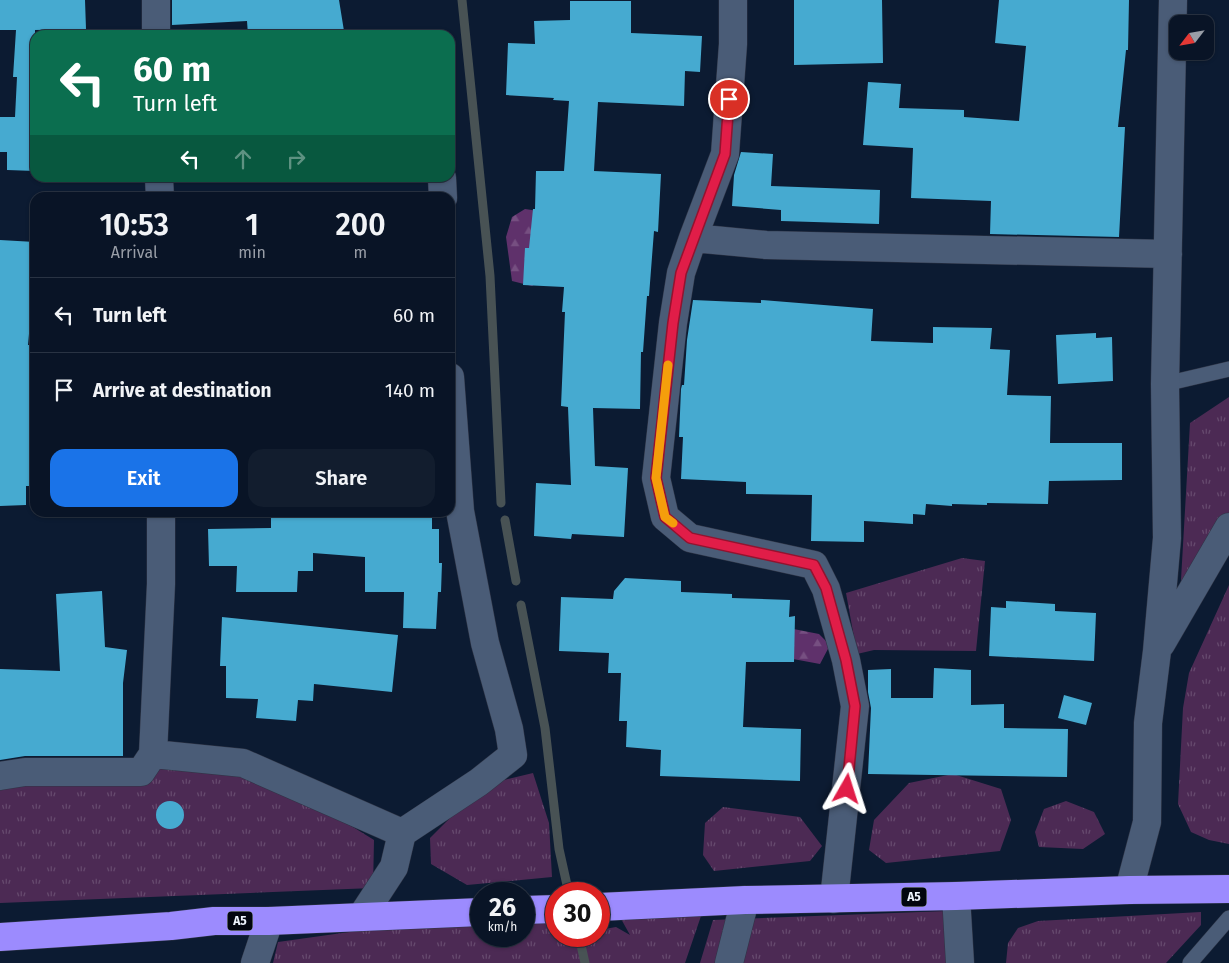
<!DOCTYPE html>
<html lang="en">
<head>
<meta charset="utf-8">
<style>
  :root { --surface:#091426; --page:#121d2e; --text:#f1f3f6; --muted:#999ea7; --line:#293343; --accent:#1a73e8 }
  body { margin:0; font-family:"Fira Sans",sans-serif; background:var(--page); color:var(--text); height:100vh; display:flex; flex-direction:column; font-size:19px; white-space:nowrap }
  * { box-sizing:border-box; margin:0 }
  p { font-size:16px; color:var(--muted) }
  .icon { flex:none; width:28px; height:28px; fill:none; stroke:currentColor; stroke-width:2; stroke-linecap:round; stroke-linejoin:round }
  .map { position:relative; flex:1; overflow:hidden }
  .drawer { position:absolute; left:30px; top:192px; width:425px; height:325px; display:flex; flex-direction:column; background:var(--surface); border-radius:15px; box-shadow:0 1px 4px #0004,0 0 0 1px var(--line) }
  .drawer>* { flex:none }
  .guide { position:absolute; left:30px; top:30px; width:425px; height:152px; border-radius:15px; box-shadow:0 1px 4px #0004,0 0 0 1px var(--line); background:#0b6e4f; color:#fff; overflow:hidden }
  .needle { width:32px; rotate:239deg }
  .buttons { position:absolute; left:1169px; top:15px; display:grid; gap:10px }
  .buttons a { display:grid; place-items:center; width:45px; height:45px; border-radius:10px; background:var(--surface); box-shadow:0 1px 4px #0004,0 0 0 1px var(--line); font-size:25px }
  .speed { position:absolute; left:470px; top:882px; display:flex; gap:10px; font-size:25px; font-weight:700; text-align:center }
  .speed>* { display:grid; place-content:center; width:65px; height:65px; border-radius:50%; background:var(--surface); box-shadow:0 1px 4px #0004,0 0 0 1px var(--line); line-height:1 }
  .speed small { font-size:12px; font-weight:400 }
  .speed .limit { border:8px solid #d22; background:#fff; color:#111 }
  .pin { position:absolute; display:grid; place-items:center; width:42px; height:42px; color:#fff; margin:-21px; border:2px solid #fff; border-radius:50%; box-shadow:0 1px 5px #0007 }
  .me { position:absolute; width:55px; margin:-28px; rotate:6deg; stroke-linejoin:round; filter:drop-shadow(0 0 4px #0008) }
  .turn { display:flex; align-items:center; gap:18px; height:105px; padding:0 20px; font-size:22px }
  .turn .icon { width:65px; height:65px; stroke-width:2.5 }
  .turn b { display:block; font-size:35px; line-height:42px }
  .lanes { display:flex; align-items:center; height:48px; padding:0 20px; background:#0003; justify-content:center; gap:25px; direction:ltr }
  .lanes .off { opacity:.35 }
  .eta { display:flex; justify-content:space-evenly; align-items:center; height:85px; text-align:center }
  .eta b { font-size:30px; font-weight:600; line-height:35px }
  .primary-button { display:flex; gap:10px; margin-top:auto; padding:10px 20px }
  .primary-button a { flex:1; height:58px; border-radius:15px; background:var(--accent); color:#fff; font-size:20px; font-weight:600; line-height:58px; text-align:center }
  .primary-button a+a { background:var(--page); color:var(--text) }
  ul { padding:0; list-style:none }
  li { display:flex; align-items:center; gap:15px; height:75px; padding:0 20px; border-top:1px solid var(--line) }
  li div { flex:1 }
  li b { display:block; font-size:19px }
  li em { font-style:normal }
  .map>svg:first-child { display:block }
  .grass { fill:url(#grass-tufts) }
  .forest { fill:url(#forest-firs) }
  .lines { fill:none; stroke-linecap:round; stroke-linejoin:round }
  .stream { stroke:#485254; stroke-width:9 }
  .building { fill:#46aad0 }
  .lane-casing { stroke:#2f3546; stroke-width:16 }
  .street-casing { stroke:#2f3546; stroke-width:29 }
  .highway-casing { stroke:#2f3546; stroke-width:29 }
  .lane { stroke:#4a5c77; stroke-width:15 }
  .street { stroke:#4a5c77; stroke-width:28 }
  .highway { stroke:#9c8bfe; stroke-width:28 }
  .route-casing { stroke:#92132f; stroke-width:12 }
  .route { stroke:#e11d48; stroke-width:9 }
  .slow { stroke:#f59e0b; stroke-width:9 }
  .labels { text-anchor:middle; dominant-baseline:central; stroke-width:5; stroke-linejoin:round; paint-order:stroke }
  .shield { fill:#02060f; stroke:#a6adb6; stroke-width:1 }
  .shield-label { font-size:12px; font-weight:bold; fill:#edf4fd }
</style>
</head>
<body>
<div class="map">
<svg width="1229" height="963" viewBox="0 0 1229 963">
  <defs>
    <pattern id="grass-tufts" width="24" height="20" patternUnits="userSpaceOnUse" patternTransform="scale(1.25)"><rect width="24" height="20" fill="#4c2a54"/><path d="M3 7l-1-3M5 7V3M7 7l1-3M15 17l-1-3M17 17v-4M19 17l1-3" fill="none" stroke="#664a6e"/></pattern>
    <pattern id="forest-firs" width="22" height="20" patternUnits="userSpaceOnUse" patternTransform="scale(1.25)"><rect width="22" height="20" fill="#5f316b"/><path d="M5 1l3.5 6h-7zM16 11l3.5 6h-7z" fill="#764f81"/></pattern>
  </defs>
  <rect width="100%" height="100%" fill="#0c1b32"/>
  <path class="grass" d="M1229 397V521L1179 615 1190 423Z
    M962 558 985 561 976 651 874 650 857 654 846 593Z
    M1229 585V844L1209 840 1191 832 1178 804 1183 708 1189 673Z
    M164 762 235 768 353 827 374 840 373 888 0 903V781Z
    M533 773 549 823 552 877 467 885 431 864 430 838 483 785Z
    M953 774 1001 789 1011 820 1000 851 886 863 869 850 874 820 909 783Z
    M1066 801 1094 812 1105 834 1083 849 1039 847 1035 832 1044 809Z
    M723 807 800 817 822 846 810 861 714 871 703 855 705 823Z
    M947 911 951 963H700L713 920Z
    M1201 912V925L1166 963H1006L1008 943 1018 928 1038 921Z
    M701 916 685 963H273L278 942 385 927 481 922V936H524V920L556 918V936H569L565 944 579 936H599V930L616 927 630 935 620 917Z"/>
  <path class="forest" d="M525 209 545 212 555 271 532 286 512 281 506 237 512 217Z
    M763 623 819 634 830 645 820 664 777 656Z"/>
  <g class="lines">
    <path class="stream" d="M462 0 490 276 501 503
      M505 520 516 581
      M521 605 545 728 559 849 569 894
      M579 936 585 963"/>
  </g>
  <path class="building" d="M0 0H85L86 29 35 30V171L7 170V152H0V117H15L17 77H13L16 30H0Z
    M172 0H339L344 31 327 35H248L247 21 172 25Z
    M794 0H882L883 63 794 65Z
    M999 0H1129L1128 50H1126L1118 127H1125L1119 237 990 234 991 201 911 198 913 148 863 145 868 82 901 84 899 108 964 110V117L1019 121 1026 46 995 43Z
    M570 1H631V33L702 36 700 72 685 71 684 106 598 102 594 171 661 174 658 232 654 231 649 296H647L643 352H641L640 409 593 408 595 466 628 468 624 537 572 534 571 539 534 536 536 483 571 485 568 407 561 406 565 312H562L564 287 523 285 525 248H529L533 209H535L536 171H564L569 101 553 100 554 98 506 95 508 43 535 44 534 21 570 20Z
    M741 152 773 154 771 186 880 190 879 224 781 221V210L732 206 734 175Z
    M0 240 35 242V289H33L28 345H30L29 371H35V486H26V505L0 506Z
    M693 300 761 303V300L873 309 871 341 933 343V327L992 328 990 349 1010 350 1007 395 1051 396 1050 443H1122V480L1049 481 1048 504 987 503V505L952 504V506L926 504 925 515 913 514V524L864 521V542L811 541 812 495 746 494V482L681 479 683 437H679L681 389 682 385H684L687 340Z
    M1096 333V338L1112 337 1113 381 1058 384 1056 335Z
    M271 512H432V529H439V563H442L441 592H438L436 629 403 628 404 592H365V557L313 553V571H298L297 592H236L237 566H209L208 529 271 528Z
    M625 578 681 581V592L732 594V598L790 600 789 617 795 616 794 662H746L743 727 801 729 800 781 660 776 661 750 626 747 627 721H619L621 673H608L609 653 559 651 561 597 613 599 614 591Z
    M102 591 105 647 127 650 123 683V756H25L0 760V669L60 671 56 594Z
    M1006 601 1055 604V611L1096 613 1094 661 989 656 991 607 1006 608Z
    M222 617 398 635 392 692 314 684 313 701 298 700 296 721 256 718 258 699 226 698V666H220Z
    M934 668 971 670V705L1004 704V728L1068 729 1067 777 868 774 871 708 868 692V670L891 669V698H933Z
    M1064 695 1092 703 1086 725 1058 718Z
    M156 815a14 14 0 1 1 28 0a14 14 0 1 1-28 0Z"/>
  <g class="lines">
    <defs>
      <path id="lane" d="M1165 384 1229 369
        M1190 963 1229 918"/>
      <path id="street" d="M156 0V35
        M733 0V44L725 154 693 238 766 245 1168 254
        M159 178 160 198
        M442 178 443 198
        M693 238 681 273 673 323 656 478 665 517 690 538 814 565 826 589 846 660 855 706 834 899
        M1161 644 1229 527
        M153 754 161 584V512
        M0 776 25 772H141L153 754 243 763 402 833 394 867 362 916
        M402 833 479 782 513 755 509 729 485 643 460 511 450 377
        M1129 890 1147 822 1148 723 1157 651 1167 538 1165 384 1173 0
        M956 896 960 963
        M255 963 269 921
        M729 963 745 900"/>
      <path id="highway" d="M599 907 745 900 956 896 1129 890 1229 889
        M524 910 556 909
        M0 937 171 926 214 921H269L481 912"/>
    </defs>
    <use href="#lane" class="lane-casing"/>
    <use href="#street" class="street-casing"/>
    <use href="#highway" class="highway-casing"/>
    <use href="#lane" class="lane"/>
    <use href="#street" class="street"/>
    <use href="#highway" class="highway"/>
  </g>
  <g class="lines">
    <defs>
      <path id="route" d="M729 99 725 154 681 273 673 323 656 478 665 517 690 538 814 565 826 588 846 660 855 706 847 789"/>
    </defs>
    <use href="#route" class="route-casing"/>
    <use href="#route" class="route"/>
    <path class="slow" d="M668 365 656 478 665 517 673 523"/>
  </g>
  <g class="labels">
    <g class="shield">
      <rect x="901.5" y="887.5" width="25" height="19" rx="4"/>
      <rect x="227.5" y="911.5" width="25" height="19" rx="4"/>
    </g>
    <g class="shield-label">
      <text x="914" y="897">A5</text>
      <text x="240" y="921">A5</text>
    </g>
  </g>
</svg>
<div class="buttons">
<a><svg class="needle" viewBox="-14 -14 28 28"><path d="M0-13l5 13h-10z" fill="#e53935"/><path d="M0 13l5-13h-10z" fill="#999ea7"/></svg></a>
</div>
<div class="speed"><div>26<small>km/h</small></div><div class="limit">30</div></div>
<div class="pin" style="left:729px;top:99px;background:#d93025"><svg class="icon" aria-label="arrive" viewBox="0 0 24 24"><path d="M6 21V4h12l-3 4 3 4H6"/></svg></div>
<svg class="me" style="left:847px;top:789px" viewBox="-20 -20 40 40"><path d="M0-17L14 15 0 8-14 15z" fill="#e11d48" stroke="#fff" stroke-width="4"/></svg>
<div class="guide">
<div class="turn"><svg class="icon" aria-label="left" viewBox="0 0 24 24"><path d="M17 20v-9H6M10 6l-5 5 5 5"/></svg><div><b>60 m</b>Turn left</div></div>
<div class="lanes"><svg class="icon" aria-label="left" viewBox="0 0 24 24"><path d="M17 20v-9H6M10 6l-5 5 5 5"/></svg><svg class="icon off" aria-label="ahead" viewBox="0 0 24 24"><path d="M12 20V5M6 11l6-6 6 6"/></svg><svg class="icon off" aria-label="right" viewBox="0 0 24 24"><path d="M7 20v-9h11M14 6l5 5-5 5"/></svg></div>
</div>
<section class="drawer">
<div class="eta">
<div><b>10:53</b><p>Arrival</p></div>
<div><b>1</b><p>min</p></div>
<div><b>200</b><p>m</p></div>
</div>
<ul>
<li><svg class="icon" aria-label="left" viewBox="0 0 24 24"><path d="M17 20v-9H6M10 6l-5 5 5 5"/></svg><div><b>Turn left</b></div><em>60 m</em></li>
<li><svg class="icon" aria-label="arrive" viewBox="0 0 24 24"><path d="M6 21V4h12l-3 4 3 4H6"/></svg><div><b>Arrive at destination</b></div><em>140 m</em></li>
</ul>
<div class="primary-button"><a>Exit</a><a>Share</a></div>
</section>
</div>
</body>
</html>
